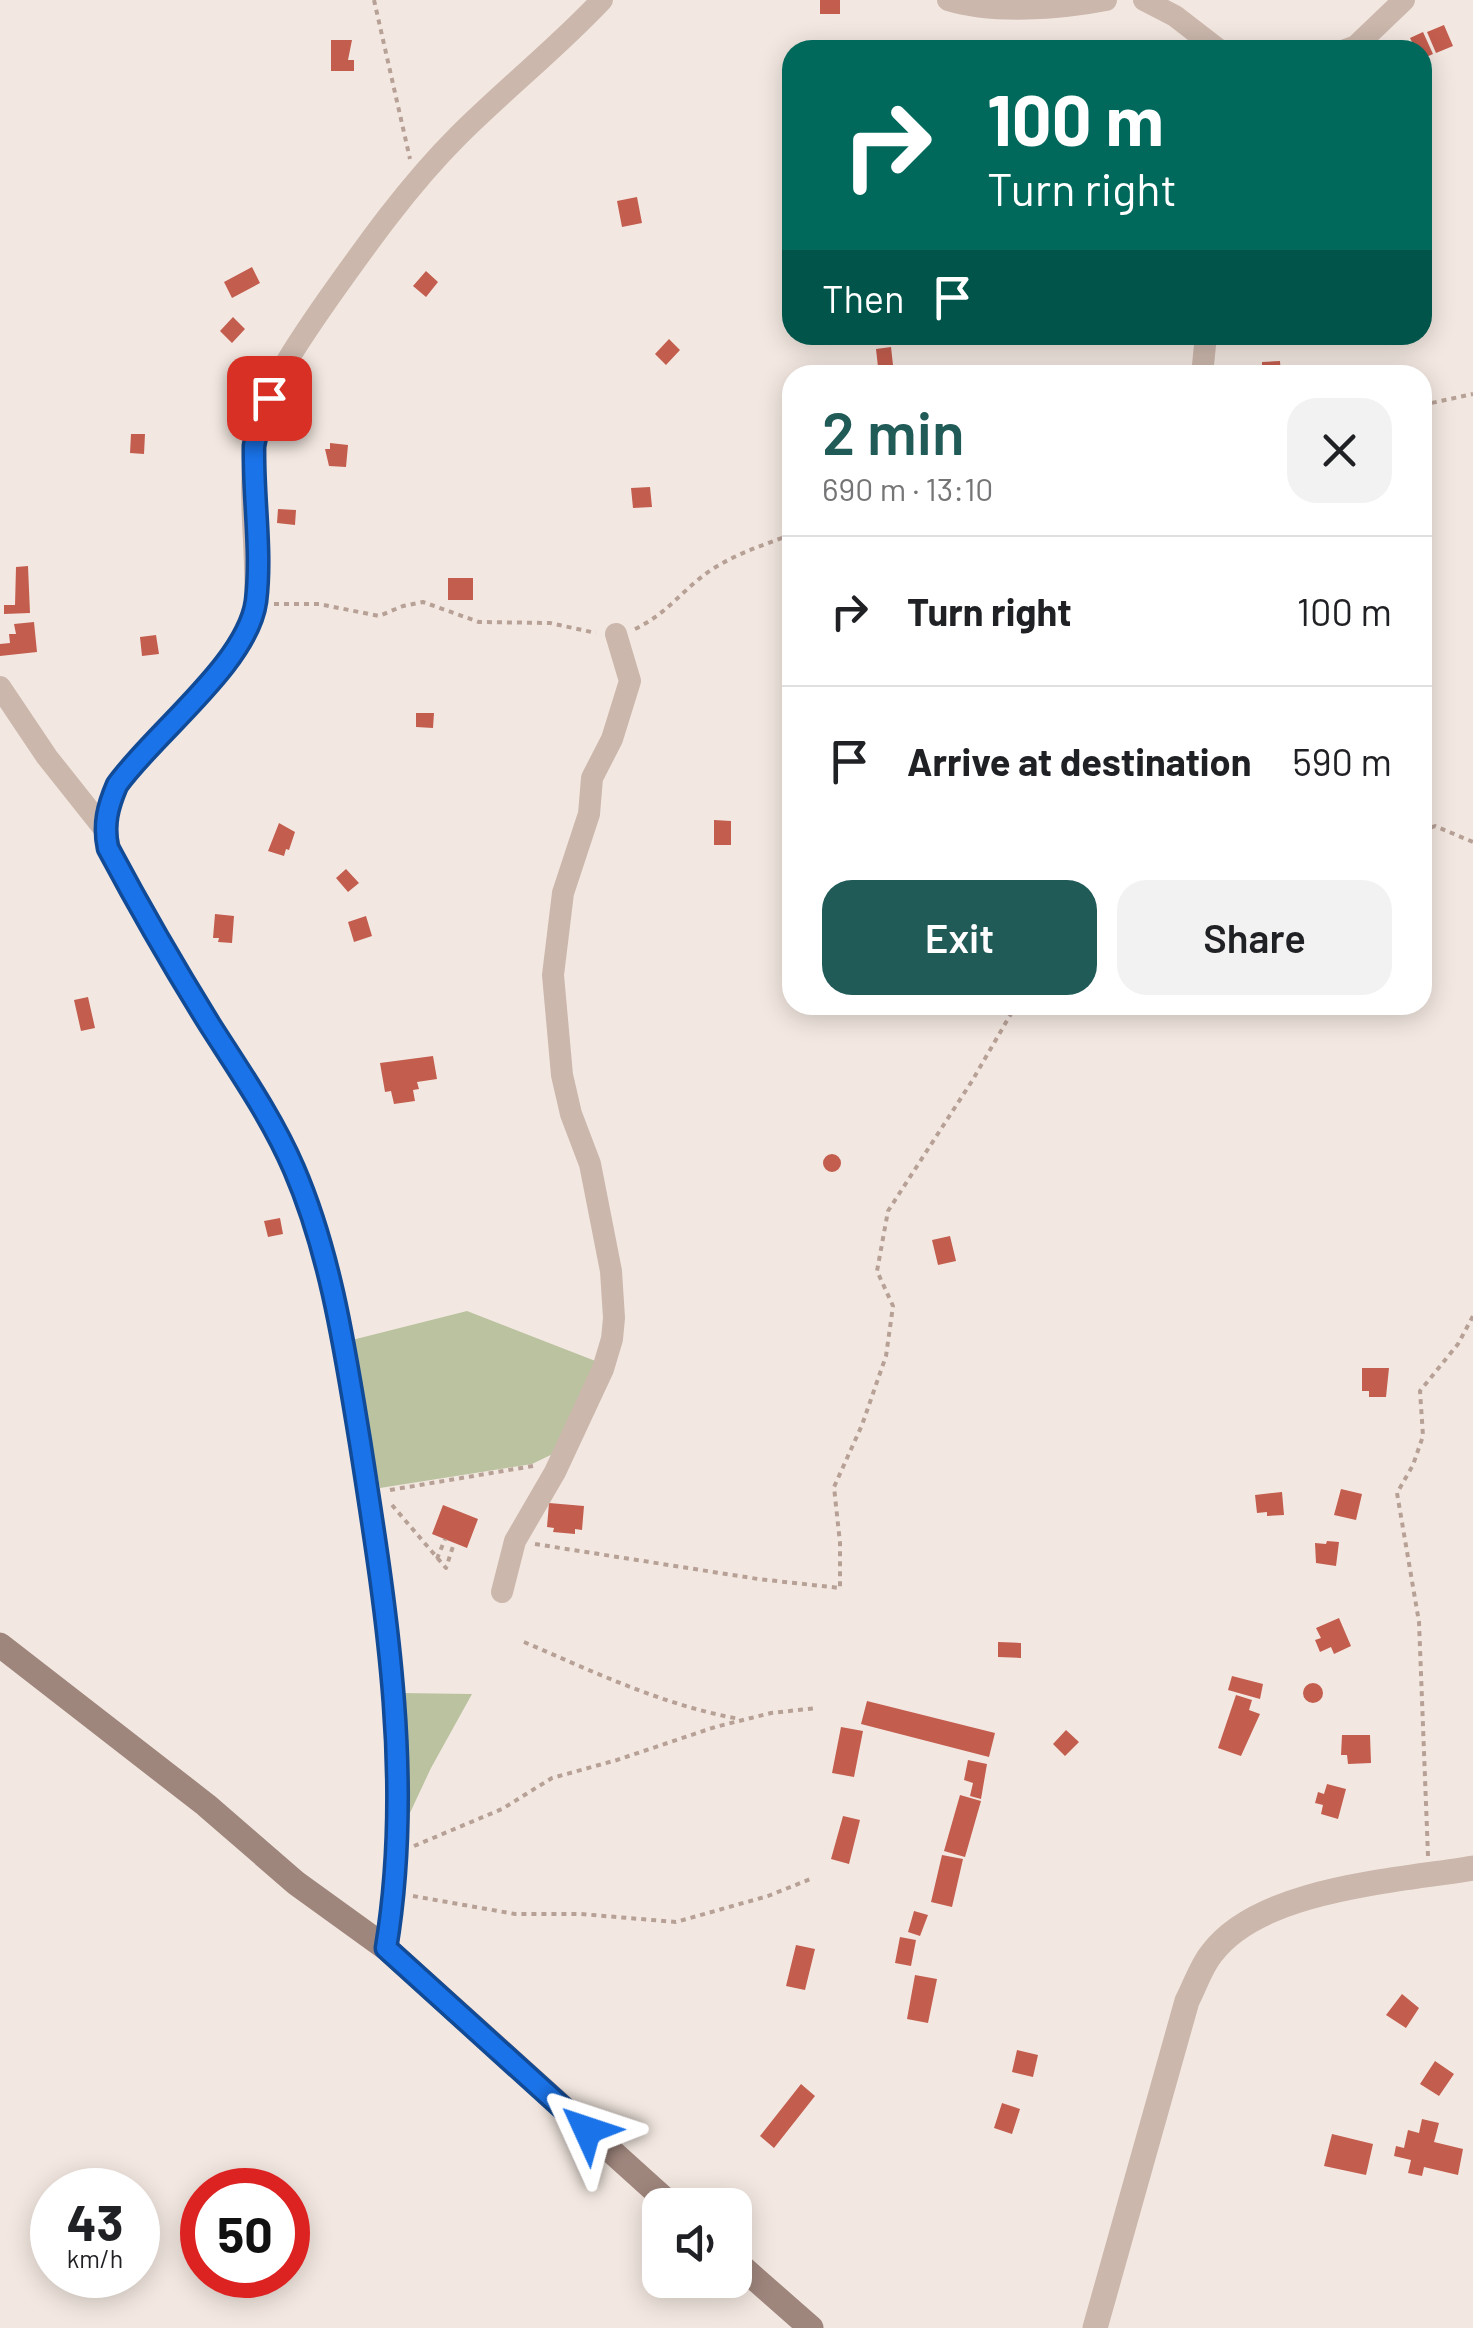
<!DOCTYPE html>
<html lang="en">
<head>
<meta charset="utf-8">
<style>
  :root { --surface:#fff; --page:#f2f2f2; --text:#202124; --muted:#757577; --line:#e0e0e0; --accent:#215b58 }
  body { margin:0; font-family:Barlow,sans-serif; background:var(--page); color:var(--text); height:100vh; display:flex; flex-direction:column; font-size:38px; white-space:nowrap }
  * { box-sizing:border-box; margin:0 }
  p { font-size:32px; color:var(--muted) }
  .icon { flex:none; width:55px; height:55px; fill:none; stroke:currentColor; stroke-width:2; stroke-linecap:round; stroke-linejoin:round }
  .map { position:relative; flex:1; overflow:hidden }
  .sheet { position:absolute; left:782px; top:365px; width:650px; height:650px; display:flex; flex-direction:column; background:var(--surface); border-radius:30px; box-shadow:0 5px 25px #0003 }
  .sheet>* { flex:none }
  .banner { position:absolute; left:782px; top:40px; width:650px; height:305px; border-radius:30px; box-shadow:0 5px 25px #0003; background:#00695c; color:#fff; overflow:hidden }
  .fabs { position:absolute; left:642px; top:2188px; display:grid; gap:20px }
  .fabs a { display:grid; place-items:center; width:110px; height:110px; border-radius:20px; background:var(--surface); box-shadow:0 5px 25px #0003; font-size:50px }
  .speed { position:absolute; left:30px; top:2168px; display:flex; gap:20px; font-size:50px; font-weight:700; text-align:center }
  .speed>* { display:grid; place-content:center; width:130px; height:130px; border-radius:50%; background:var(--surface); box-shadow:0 5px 25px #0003; line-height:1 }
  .speed small { font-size:25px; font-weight:400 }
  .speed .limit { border:15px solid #d22; background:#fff; color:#111 }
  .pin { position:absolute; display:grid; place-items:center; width:85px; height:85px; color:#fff; margin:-42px; border-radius:20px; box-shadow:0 5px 15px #0006 }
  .me { position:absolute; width:110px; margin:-55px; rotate:312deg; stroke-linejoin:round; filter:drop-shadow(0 0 8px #0008) }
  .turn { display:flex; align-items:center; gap:35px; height:210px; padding:0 40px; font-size:45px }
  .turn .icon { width:130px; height:130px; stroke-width:2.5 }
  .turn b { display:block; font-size:70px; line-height:85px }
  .then { display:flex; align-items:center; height:95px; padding:0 40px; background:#0003; gap:20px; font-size:38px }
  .round { display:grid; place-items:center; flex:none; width:105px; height:105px; border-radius:30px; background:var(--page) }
  .headline { display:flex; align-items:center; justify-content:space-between; height:170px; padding:0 40px }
  h1 { font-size:60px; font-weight:600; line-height:75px; color:var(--accent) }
  .primary-button { display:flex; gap:20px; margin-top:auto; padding:20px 40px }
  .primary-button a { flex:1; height:115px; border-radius:30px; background:var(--accent); color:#fff; font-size:40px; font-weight:600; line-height:115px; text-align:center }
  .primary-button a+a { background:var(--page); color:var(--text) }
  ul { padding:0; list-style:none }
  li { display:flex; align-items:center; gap:30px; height:150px; padding:0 40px; border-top:2px solid var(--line) }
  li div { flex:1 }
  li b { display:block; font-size:38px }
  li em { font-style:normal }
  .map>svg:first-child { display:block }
  .green { fill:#bbc2a0 }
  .building { fill:#c35d4e }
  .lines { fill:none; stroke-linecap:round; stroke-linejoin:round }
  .path { stroke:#b7a196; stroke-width:4; stroke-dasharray:5 5; stroke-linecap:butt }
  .minor { stroke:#cbb7ac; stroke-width:22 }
  .tertiary { stroke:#cbb7ac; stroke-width:25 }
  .secondary { stroke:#9f867d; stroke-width:25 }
  .route-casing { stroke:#114b97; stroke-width:25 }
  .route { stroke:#1a73e8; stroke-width:18 }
</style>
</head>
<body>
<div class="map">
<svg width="1473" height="2328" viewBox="0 0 1473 2328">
  <rect width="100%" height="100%" fill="#f3e8e1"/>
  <path class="green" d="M467 1311 598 1362 559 1451 532 1464 380 1488 352 1340Z
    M401 1693 472 1694 431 1768 401 1832Z"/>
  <path class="building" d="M820 0H840V14H820Z
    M1444 25 1453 46 1436 53 1427 32Z
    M1423 32 1433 54 1422 59V50H1416L1410 38Z
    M331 40H352L348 60H354V71H331Z
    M637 197 642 223 622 227 617 201Z
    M252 267 260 283 232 298 224 282Z
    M426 271 438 282 426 297 413 286Z
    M233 317 245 329 232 343 220 331Z
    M669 339 680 350 666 365 655 354Z
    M891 347 893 365 878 367 876 349Z
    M1280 361 1281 375H1262V362Z
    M275 409 302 416 299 431 272 424Z
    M131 434H145L144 454 130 453Z
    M330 443 348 445 346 467 329 466 325 449H330Z
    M650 487 652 507 633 508 631 488Z
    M278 509 296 510 295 525 277 523Z
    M28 566 30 613 4 614V605H15L16 567Z
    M448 578H473V600H448Z
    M34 622 37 652 0 656V644L10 643 9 634H16L14 624Z
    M156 635 159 654 142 656 140 637Z
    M416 713H434L433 728 416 727Z
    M714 820 731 821V845H714Z
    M279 823 295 832 289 850 286 849 284 856 268 851Z
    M346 869 359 883 348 892 336 878Z
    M215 914 234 916 232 943 218 942 219 938H213Z
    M366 916 372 936 354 942 348 922Z
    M88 997 95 1028 81 1031 74 1000Z
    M433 1056 437 1079 417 1082 419 1089 413 1090 415 1101 394 1104 391 1091 385 1092 380 1063Z
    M823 1163a9 9 0 1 1 18 0a9 9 0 1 1-18 0Z
    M280 1218 283 1234 268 1237 264 1221Z
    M950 1236 956 1261 938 1265 932 1240Z
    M1362 1368H1389L1386 1397H1369V1391H1362Z
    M1341 1489 1362 1494 1356 1520 1334 1515Z
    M1282 1492 1284 1515 1267 1516V1512L1257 1513 1255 1495Z
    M549 1503 584 1506 582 1530 575 1529V1534L553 1532 554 1528 547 1527Z
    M443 1505 478 1519 467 1548 432 1534Z
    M1327 1541 1339 1542 1336 1566 1316 1563 1315 1543 1326 1544Z
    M1339 1618 1351 1646 1334 1654 1331 1647 1320 1652 1315 1640 1321 1638 1316 1628Z
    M998 1642 1021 1643V1658L998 1657Z
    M1232 1676 1263 1684 1260 1699 1228 1690Z
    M1303 1693a10 10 0 1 1 20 0a10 10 0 1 1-20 0Z
    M1236 1695 1252 1700 1249 1710 1260 1714 1241 1756 1218 1748Z
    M867 1701 995 1733 989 1757 861 1724Z
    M841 1727 863 1731 854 1777 832 1773Z
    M1066 1730 1079 1742 1065 1756 1053 1744Z
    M1342 1735H1370L1371 1763 1348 1764 1347 1755H1341Z
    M968 1760 987 1764 981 1799 970 1796 973 1783 964 1780Z
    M1327 1784 1346 1789 1338 1819 1321 1814 1323 1805 1315 1803 1318 1792 1324 1794Z
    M960 1795 981 1801 965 1857 944 1851Z
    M843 1816 860 1820 849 1864 831 1859Z
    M942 1855 963 1859 952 1907 931 1902Z
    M914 1911 928 1915 920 1936 908 1932Z
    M900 1937 916 1940 911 1966 895 1963Z
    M796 1945 815 1949 805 1990 786 1986Z
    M915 1975 937 1979 928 2023 907 2019Z
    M1402 1994 1419 2008 1406 2028 1386 2015Z
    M1017 2050 1038 2055 1033 2077 1012 2072Z
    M1435 2061 1454 2074 1439 2096 1420 2084Z
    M801 2084 815 2096 774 2148 760 2136Z
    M1002 2103 1020 2109 1012 2134 994 2128Z
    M1422 2119 1439 2123 1434 2142 1463 2149 1458 2175 1424 2167 1422 2176 1408 2173 1411 2160 1394 2156 1396 2146 1404 2148 1408 2130 1419 2133Z
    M1332 2134 1373 2144 1366 2175 1324 2166Z"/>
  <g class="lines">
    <path class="path" d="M374 0 410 159
      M1422 405 1473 394
      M274 604H319L379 616 403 606 423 602 479 622 550 623 596 633
      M635 629C667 614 683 589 711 570 737 553 764 545 792 534
      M1422 831 1435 826 1473 842
      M390 1490 533 1466
      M392 1505 446 1568 454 1543
      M535 1544 758 1579 840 1588V1543L834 1487 862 1425 886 1356 893 1306 877 1271 888 1211 972 1081 1016 1005
      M437 1559 445 1539
      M524 1642C594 1672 665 1706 740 1719
      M414 1846 502 1809 552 1778 617 1760 715 1727 771 1713 817 1708
      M1428 1856 1419 1622 1397 1493 1413 1465 1423 1436 1420 1391 1458 1344 1473 1316
      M413 1896 515 1914H581L676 1922 768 1896 813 1878"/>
    <path class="minor" d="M948 0C993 14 1060 9 1106 0
      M1144 0 1175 16 1219 50
      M1345 50 1356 46 1404 0
      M1202 375 1206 335
      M0 687 47 757 105 830
      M502 1592 515 1541 555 1472 603 1369 612 1339 614 1318 611 1271 590 1164 571 1114 562 1075 553 975 563 893 589 814 592 778 612 739 630 681 616 634
      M386 1948C414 1780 387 1609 360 1442 345 1351 331 1255 294 1170 273 1121 243 1077 215 1032 185 985 157 937 129 889 108 847 97 831 117 785 160 724 234 678 255 604 258 547 245 485 258 429 268 384 300 340 326 302 367 244 408 186 458 136 505 89 557 48 602 0"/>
    <path class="tertiary" d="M1095 2328 1187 2001C1195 1986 1201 1966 1212 1953 1261 1888 1397 1881 1473 1868"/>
    <path class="secondary" d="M0 1645 206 1805 296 1883 386 1948 671 2205
      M735 2261 811 2328"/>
  </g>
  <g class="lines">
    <defs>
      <path id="route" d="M269 398 258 426 254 446C253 498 262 551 256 601 248 663 154 733 117 785 108 806 103 824 108 848 140 908 174 967 210 1025 240 1072 272 1118 294 1169 331 1255 345 1351 360 1442 386 1609 414 1779 386 1948L587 2130"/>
    </defs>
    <use href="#route" class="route-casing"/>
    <use href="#route" class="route"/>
  </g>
</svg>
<div class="fabs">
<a><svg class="icon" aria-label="sound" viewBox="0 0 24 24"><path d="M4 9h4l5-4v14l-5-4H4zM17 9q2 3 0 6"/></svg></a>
</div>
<div class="speed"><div>43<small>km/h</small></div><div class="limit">50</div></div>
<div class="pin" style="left:269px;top:398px;background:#d93025"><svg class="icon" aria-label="arrive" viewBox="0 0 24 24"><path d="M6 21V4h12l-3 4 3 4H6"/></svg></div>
<svg class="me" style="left:587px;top:2130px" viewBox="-20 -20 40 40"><path d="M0-17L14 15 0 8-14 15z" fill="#1a73e8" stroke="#fff" stroke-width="4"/></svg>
<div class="banner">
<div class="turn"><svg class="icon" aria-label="right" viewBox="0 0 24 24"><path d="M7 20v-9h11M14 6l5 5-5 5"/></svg><div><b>100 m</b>Turn right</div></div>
<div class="then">Then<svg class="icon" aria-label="arrive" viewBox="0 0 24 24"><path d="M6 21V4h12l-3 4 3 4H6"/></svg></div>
</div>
<section class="sheet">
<div class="headline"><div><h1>2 min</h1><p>690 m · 13:10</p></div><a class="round"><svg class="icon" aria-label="close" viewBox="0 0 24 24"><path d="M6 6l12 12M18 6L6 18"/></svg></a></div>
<ul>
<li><svg class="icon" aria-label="right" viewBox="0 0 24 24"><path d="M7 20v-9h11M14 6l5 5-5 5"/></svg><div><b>Turn right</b></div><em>100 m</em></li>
<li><svg class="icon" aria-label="arrive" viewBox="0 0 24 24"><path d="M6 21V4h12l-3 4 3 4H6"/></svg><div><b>Arrive at destination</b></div><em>590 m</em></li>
</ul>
<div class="primary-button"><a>Exit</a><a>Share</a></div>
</section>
</div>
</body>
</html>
